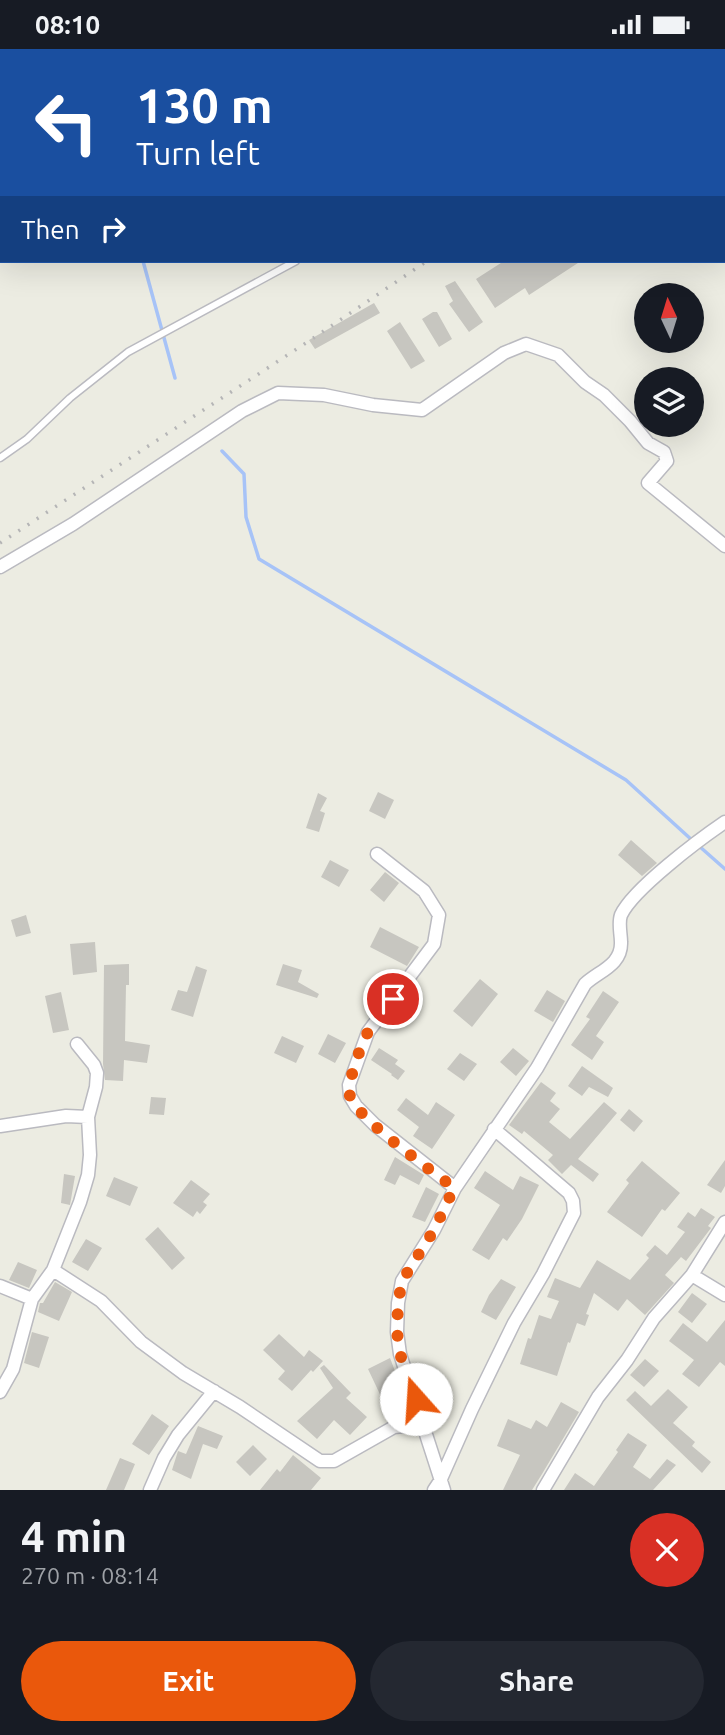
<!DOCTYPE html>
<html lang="en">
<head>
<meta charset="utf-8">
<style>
  :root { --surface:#171b24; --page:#242831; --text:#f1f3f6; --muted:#9ea1a6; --accent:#ea580c }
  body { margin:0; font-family:Ubuntu,sans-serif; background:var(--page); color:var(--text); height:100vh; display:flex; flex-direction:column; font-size:26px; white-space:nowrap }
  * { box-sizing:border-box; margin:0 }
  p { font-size:23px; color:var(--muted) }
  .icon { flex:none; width:38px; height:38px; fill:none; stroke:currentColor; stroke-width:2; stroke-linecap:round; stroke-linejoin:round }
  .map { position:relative; height:1441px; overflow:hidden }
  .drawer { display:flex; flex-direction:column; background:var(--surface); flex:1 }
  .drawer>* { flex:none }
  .banner { position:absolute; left:0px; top:0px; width:726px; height:214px; box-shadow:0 7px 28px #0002; background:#1a4fa0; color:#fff; overflow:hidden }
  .needle { width:46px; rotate:356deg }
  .buttons { position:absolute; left:634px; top:234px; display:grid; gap:14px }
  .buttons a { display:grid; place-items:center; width:70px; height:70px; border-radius:50%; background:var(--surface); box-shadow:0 7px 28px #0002; font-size:35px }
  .pin { position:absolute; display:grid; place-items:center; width:60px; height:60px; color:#fff; margin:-30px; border:4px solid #fff; border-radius:50%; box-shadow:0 2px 7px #0007 }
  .me { position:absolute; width:77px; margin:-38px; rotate:341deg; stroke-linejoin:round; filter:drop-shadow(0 0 5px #0008) }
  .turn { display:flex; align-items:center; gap:24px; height:147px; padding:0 21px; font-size:32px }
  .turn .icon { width:91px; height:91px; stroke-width:2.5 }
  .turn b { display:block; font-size:49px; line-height:60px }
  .then { display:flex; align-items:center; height:66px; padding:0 21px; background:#0003; gap:14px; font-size:26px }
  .round { display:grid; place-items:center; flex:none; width:74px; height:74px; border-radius:37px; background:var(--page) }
  .headline { display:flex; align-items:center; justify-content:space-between; height:119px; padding:0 21px }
  h1 { font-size:42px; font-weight:700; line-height:52px }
  .cta { display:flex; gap:14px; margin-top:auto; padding:14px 21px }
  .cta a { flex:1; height:80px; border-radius:42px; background:var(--accent); color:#fff; font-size:28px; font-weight:700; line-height:80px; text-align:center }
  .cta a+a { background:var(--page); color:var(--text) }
  .status { display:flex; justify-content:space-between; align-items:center; height:49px; padding:0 35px; background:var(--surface); direction:ltr }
  .status svg { height:19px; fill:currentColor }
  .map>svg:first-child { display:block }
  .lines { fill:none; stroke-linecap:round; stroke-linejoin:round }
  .stream { stroke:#a7c3f7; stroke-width:3.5 }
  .building { fill:#c7c6c0 }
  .service-casing { stroke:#babac0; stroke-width:9 }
  .minor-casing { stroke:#babac0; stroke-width:15 }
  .service { stroke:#fff; stroke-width:6 }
  .minor { stroke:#fff; stroke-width:12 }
  .rail { stroke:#b5b5b6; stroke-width:3.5; stroke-dasharray:2 9; stroke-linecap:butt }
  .route { stroke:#ea580c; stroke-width:12; stroke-dasharray:0 21.6 }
</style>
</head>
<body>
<div class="status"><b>08:10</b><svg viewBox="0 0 49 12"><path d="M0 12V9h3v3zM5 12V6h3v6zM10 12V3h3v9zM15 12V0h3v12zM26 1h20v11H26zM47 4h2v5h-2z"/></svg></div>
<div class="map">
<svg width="725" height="1441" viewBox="0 0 725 1441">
  <rect width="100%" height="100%" fill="#ecece2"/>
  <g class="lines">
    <path class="stream" d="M85 0V2
      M143 212 175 329
      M222 402 244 425 246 468 259 510 626 731 693 792
      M699 797 725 820"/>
  </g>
  <path class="building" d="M504 212H581L529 246 525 239 495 259 476 230Z
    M455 232 483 273 469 283 449 255 453 252 445 237Z
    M374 254 380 264 315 300 309 291Z
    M433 263H437L452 290 439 298 422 270Z
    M400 273 425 312 411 320 387 282Z
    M378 743 394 751 385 770 369 762Z
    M318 744 327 749 320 762 325 764 319 783 306 779Z
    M631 791 657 814 642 827 618 806Z
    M330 811 349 821 339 838 321 828Z
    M385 823 399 834 384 853 370 841Z
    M26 866 31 884 16 888 11 871Z
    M380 878 419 898 407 917 370 898Z
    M95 893 97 923 73 926 70 895Z
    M129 915V936H126L125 992 150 996 147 1014 124 1011 123 1032 105 1031 103 1015 104 916Z
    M283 915 302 921 298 933 319 945 317 949 276 936Z
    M196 917 207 921 193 968 171 961 178 941 187 943Z
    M480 930 498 945 472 978 453 962Z
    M547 941 565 952 553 973 534 962Z
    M603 942 619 953 596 987 604 993 592 1011 571 996 590 970 586 968Z
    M61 943 69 981 53 984 45 947Z
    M328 985 346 994 335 1014 318 1005Z
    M282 987 304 997 296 1014 274 1004Z
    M379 999 398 1011 395 1015 405 1022 398 1031 391 1026 392 1025 371 1011Z
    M513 999 529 1012 516 1027 500 1013Z
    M460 1004 477 1015 464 1032 447 1020Z
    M582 1017 613 1039 608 1048 589 1038 582 1047 568 1037Z
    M541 1033 556 1044 550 1052 560 1060 549 1073 570 1090 604 1053 617 1064 578 1110 599 1125 593 1133 571 1116 562 1125 548 1111 553 1106 524 1082 522 1085 509 1076Z
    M151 1048 166 1049 164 1066 149 1065Z
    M406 1049 428 1066 436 1053 455 1066 432 1100 413 1087 419 1078 397 1061Z
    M629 1060 643 1072 634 1083 620 1071Z
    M395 1108 424 1126 419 1136 400 1126 395 1136 384 1131Z
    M725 1111V1137L721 1144 707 1136Z
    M642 1112 680 1144 665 1162 662 1160 642 1188 607 1163 629 1134 626 1131Z
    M485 1122 513 1141 520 1127 539 1136 522 1170 507 1192 503 1189 489 1211 472 1201 500 1156 474 1139Z
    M64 1125 75 1127 70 1156 61 1154Z
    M114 1128 138 1138 130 1157 106 1147Z
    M191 1131 210 1145 203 1153 207 1156 200 1165 197 1162 193 1168 173 1154Z
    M426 1138 439 1145 425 1173 412 1168Z
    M701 1159 715 1168 708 1177 711 1179 686 1212 681 1208 665 1226 674 1234 645 1266 627 1250 618 1262 594 1244 586 1265 589 1266 585 1277 577 1274 570 1294 568 1293 557 1327 520 1315 528 1289 531 1290 539 1266 551 1270 559 1252 547 1248 555 1229 580 1239 597 1211 630 1231 649 1209 646 1206 655 1196 667 1206 685 1183 677 1178 688 1163 695 1168Z
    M158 1178 185 1209 172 1221 145 1190Z
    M86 1190 102 1199 88 1222 72 1213Z
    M18 1213 37 1221 29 1239 9 1231Z
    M501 1230 516 1238 496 1271 481 1263 489 1246Z
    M55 1233 72 1243 59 1272 38 1263 40 1254H43Z
    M692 1244 707 1255 692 1274 678 1263Z
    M725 1271V1317L720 1313 699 1338 682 1325 694 1311 669 1292 683 1274 707 1293Z
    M32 1283 49 1288 39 1319 24 1314Z
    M279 1285 304 1308 309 1301 323 1312 313 1323 311 1321 292 1342 278 1330 285 1322 263 1301Z
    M390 1309 405 1348 385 1356 368 1320Z
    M645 1310 659 1322 644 1338 630 1326Z
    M324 1316 351 1344 346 1349 367 1368 350 1386 334 1371 317 1390 297 1372 333 1339 320 1319Z
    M668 1340 688 1358 673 1374 695 1393 692 1397 711 1413 702 1424 626 1351 635 1342 651 1357Z
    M561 1353 579 1363 542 1425 532 1441H503L520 1406 497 1397 508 1370 531 1380 536 1371 547 1378Z
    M152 1365 169 1377 149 1406 132 1395Z
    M198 1377 223 1387 217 1400 203 1395 191 1430 172 1421 178 1402 186 1405Z
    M628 1384 647 1396 633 1418 650 1430 667 1410 676 1416 653 1441H564L575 1424 594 1437 618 1403 616 1401Z
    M253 1396 267 1410 250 1427 236 1413Z
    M293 1406 321 1429 311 1441H260L277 1420 280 1423Z
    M120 1409 135 1415 124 1441H106Z"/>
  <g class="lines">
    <defs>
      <path id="service" d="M616 2 619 0
        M724 70 725 69
        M724 111H725
        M724 141H725
        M0 409 27 390 70 349 128 303 296 212"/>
      <path id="minor" d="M538 0V2
        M0 518 73 475 242 362 278 344 324 346 373 356 422 361 504 304 526 295 558 306 585 333 604 346 630 372 648 394 664 403 667 412 648 434 725 497
        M377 805 424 842 439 866 434 895 368 983 349 1036 350 1047 356 1057 375 1076 455 1139
        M0 1077 66 1067 88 1068
        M53 1221 101 1252 141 1293 183 1324 240 1358 320 1412H334L394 1378 424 1375
        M692 1226 725 1246
        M0 1237 32 1250
        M0 1343 13 1320 32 1250 53 1221 80 1153 88 1126 90 1106 88 1068 96 1038 97 1024 94 1016 77 995
        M150 1441 164 1409 178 1386 214 1342
        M434 1441 440 1432 472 1360 514 1274 543 1225 574 1164 573 1152 569 1144 494 1080
        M444 1441 400 1305 397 1283 398 1254 402 1232 434 1181 455 1139 537 1019 585 935C599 922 622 916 621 893 621 885 618 874 621 866 633 840 700 790 725 773
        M543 1441 598 1348 627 1311 654 1269 692 1226 725 1173"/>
    </defs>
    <use href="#service" class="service-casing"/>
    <use href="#minor" class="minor-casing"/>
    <use href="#service" class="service"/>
    <use href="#minor" class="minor"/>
    <path class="rail" d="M724 20 725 19
      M0 494 312 290 427 212"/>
  </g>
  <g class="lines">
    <path class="route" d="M393 950C384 961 373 973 367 985 361 997 346 1035 350 1047 357 1070 433 1122 454 1139L434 1181 402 1232 398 1254 397 1283 400 1305 416 1350"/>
  </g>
</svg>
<div class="buttons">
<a><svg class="needle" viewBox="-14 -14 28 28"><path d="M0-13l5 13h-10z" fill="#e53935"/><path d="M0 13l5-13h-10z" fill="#9ea1a6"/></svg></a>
<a><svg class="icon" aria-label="layers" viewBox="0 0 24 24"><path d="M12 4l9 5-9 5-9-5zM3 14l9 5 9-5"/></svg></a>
</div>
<div class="pin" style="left:393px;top:950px;background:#d93025"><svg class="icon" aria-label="arrive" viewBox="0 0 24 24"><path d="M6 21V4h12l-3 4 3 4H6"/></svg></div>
<svg class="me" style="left:416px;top:1350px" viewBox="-20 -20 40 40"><circle r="19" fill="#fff"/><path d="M0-13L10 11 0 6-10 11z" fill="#ea580c"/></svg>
<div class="banner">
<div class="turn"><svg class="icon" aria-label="left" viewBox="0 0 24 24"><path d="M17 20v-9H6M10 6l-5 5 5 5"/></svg><div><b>130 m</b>Turn left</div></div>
<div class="then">Then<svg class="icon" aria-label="right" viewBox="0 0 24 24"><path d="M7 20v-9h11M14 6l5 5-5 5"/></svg></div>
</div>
</div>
<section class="drawer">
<div class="headline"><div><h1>4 min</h1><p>270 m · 08:14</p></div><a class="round" style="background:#d93025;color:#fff"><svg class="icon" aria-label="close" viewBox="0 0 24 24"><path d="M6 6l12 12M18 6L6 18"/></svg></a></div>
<div class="cta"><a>Exit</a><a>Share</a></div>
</section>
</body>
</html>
